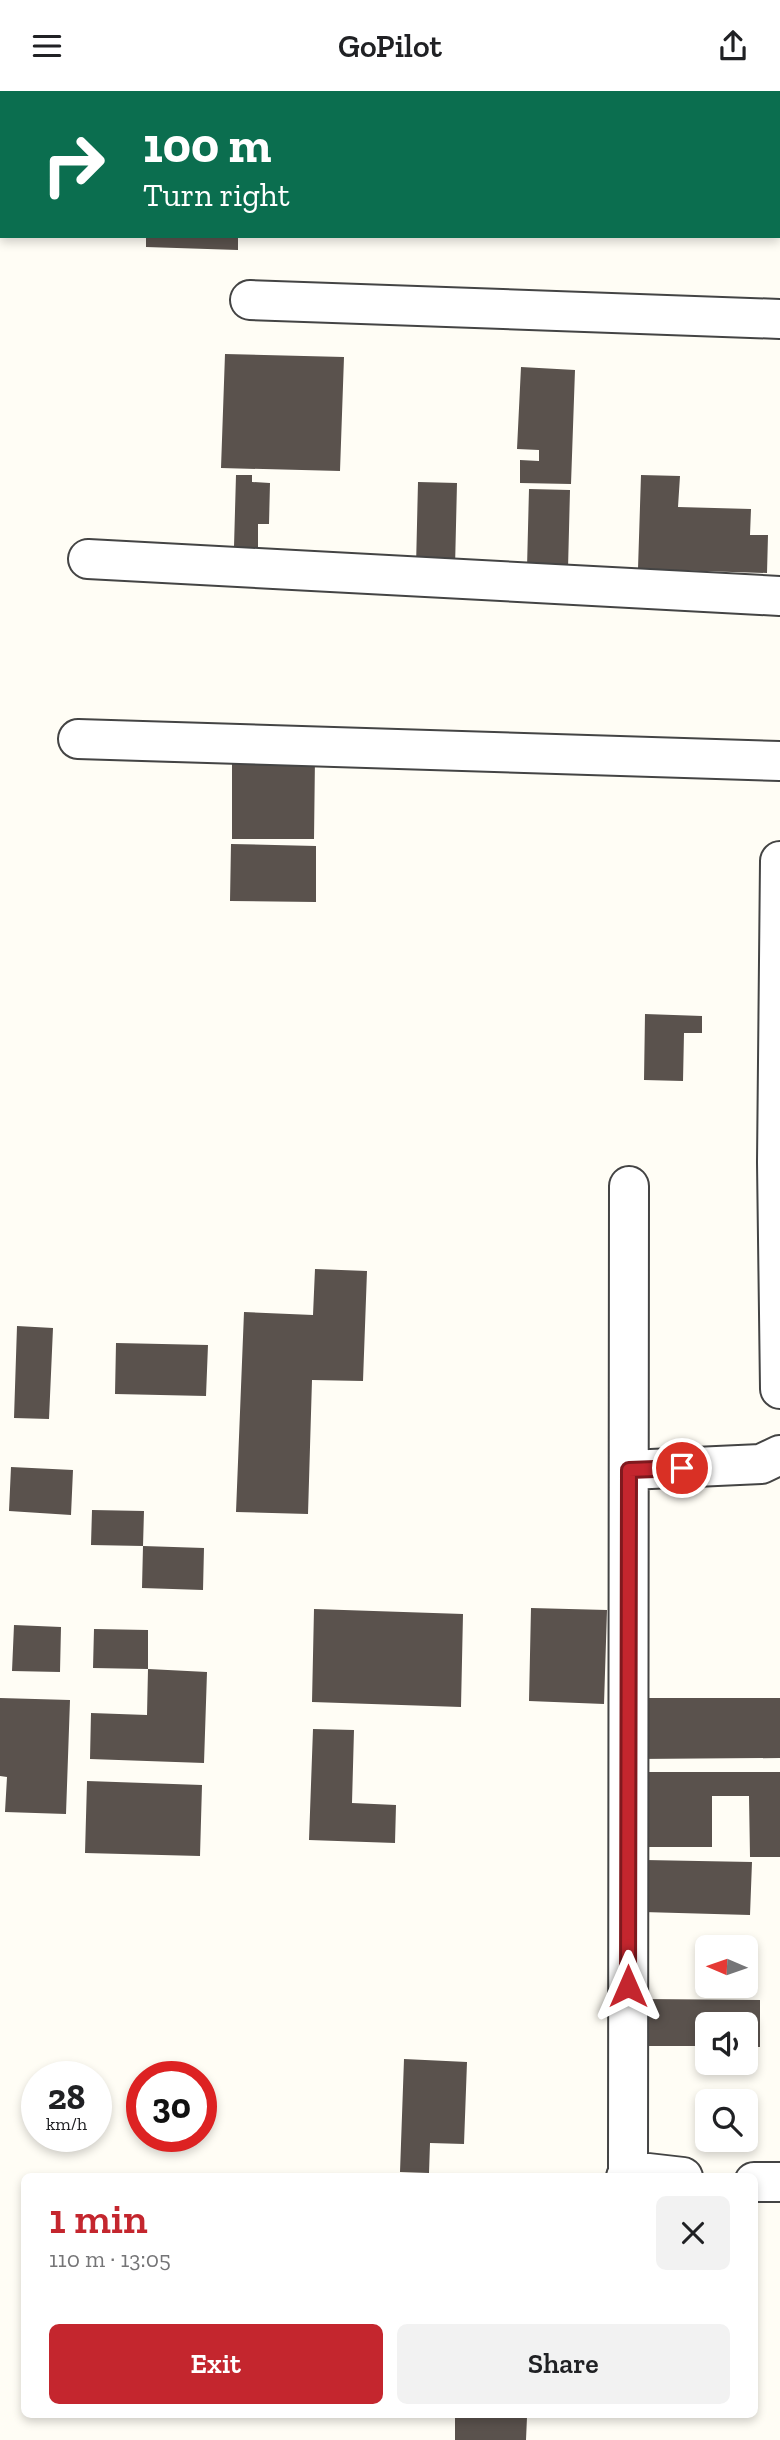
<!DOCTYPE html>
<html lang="en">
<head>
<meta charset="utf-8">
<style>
  :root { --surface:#fff; --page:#f2f2f2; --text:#202124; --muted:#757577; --accent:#c4262e }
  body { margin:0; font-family:"Zilla Slab",serif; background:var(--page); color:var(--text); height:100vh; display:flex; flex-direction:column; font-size:26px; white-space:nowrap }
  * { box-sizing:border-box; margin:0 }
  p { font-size:23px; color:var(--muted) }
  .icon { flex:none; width:38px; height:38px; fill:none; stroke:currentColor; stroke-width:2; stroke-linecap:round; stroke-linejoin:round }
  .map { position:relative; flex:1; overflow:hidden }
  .side { position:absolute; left:21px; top:2082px; width:737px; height:245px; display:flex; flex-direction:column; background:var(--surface); border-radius:10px; box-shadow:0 4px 10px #0003 }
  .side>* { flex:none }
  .banner { position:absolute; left:0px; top:0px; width:780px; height:147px; box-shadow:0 4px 10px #0003; background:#0b6e4f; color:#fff; overflow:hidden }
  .needle { width:46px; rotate:272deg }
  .controls { position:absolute; left:695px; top:1844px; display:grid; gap:14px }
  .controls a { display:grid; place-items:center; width:63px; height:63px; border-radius:10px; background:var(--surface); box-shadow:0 4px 10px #0003; font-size:35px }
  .speed { position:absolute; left:21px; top:1970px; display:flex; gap:14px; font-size:35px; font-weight:700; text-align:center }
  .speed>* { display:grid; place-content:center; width:91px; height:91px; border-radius:50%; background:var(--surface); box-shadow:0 4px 10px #0003; line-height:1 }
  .speed small { font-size:18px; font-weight:400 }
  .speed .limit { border:10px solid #d22; background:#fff; color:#111 }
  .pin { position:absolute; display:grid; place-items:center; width:60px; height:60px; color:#fff; margin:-30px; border:4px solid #fff; border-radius:50%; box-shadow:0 2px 7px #0007 }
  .me { position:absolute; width:77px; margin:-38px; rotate:0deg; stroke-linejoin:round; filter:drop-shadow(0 0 5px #0008) }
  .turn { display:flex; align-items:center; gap:24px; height:147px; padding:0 28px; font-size:32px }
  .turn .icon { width:91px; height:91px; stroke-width:2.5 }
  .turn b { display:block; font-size:49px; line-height:60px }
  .round { display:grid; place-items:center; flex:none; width:74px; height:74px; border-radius:10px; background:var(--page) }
  .head { display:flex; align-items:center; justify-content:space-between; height:119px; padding:0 28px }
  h1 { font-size:42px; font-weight:600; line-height:52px; color:var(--accent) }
  .primary-button { display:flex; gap:14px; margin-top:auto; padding:14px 28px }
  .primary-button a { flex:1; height:80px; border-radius:10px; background:var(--accent); color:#fff; font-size:28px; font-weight:600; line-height:80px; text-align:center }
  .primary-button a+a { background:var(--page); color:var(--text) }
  header { display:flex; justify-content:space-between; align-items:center; height:91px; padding:0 28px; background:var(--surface); font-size:32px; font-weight:600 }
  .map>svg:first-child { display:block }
  .building { fill:#5a524d }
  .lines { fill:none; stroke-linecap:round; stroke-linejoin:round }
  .street-casing { stroke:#444; stroke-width:42 }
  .street { stroke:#fff; stroke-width:38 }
  .route-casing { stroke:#7f191e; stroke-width:18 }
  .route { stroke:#c4262e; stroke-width:12 }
</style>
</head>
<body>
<header><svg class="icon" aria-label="menu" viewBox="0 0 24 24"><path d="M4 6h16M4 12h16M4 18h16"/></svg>GoPilot<svg class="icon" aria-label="share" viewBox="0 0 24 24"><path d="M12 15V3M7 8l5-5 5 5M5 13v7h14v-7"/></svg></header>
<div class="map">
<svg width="780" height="2349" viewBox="0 0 780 2349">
  <rect width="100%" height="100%" fill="#fffdf5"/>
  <path class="building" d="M146 145H238V159L146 156Z
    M225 263 344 266 340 380 221 377Z
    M521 276 575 279 571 393 520 392V369L539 370V359L517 358Z
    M236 384H252V391L270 392 269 433H258V457L234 456Z
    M641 384 680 385 678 416 751 418 750 444H768L767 482 638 478Z
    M418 391 457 392 455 477 416 476Z
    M529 398 570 399 568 478 527 477Z
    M232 666H315L314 748H232Z
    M231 753 316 755V811L230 810Z
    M645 923 702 925V942H684L683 990 644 989Z
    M315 1178 367 1180 363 1290 312 1289 308 1423 236 1421 244 1221 313 1224Z
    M17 1235 53 1237 49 1328 14 1327Z
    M116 1252 208 1254 206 1305 115 1303Z
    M11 1376 73 1379 71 1424 9 1420Z
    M92 1419 144 1420 143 1455 204 1457 203 1499 142 1497 143 1455 91 1454Z
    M531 1517 607 1519 604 1613 529 1610Z
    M314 1518 463 1523 461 1616 312 1611Z
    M14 1534 61 1536 60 1581 12 1580Z
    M94 1538 148 1539V1578L93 1577Z
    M148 1578 207 1581 204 1672 90 1668 91 1622 147 1624Z
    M0 1607 70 1609 66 1723 5 1721 7 1686 0 1685Z
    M636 1607H780V1667L636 1668Z
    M313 1638 354 1639 352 1712 396 1714 395 1752 309 1749Z
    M635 1681H780V1766H750L749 1705H712V1756H635Z
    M87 1690 202 1694 200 1765 85 1762Z
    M645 1769 752 1771 750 1824 643 1821Z
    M643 1908 760 1909V1956H746V1934H707V1955H642Z
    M404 1968 467 1971 464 2053 430 2052 429 2082 400 2081Z
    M455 2325 527 2326 526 2349H455Z"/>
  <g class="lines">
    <defs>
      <path id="street" d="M250 209 780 228
        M88 468 780 505
        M78 648 780 670
        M780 770 777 1071H780
        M777 1071 780 1298
        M629 1379 761 1373 780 1364
        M628 2085 629 1095
        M626 2086 648 2082 683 2086
        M754 2091H780"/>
    </defs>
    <use href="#street" class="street-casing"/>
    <use href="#street" class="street"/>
  </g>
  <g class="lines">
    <defs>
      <path id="route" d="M628 1895 629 1379 682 1377"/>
    </defs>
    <use href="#route" class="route-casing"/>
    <use href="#route" class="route"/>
  </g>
</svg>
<div class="controls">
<a><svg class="needle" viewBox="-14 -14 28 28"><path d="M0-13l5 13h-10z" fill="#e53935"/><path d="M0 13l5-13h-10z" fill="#757577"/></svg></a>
<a><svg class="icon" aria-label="sound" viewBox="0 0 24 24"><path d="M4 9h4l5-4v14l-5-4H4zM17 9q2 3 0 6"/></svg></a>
<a><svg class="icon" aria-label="search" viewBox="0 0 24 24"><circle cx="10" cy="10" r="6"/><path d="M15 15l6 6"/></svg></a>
</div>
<div class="speed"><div>28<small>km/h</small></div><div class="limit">30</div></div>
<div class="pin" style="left:682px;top:1377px;background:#d93025"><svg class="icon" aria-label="arrive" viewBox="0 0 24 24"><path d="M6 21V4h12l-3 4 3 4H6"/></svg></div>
<svg class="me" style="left:628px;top:1895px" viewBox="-20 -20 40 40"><path d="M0-17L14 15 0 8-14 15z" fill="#c4262e" stroke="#fff" stroke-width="4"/></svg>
<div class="banner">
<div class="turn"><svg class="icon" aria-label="right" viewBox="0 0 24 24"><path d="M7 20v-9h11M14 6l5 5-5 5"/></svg><div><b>100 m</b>Turn right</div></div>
</div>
<section class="side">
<div class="head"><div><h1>1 min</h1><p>110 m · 13:05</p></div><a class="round"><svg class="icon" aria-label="close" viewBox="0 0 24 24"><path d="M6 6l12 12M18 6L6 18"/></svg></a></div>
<div class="primary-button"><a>Exit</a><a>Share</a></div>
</section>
</div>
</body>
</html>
